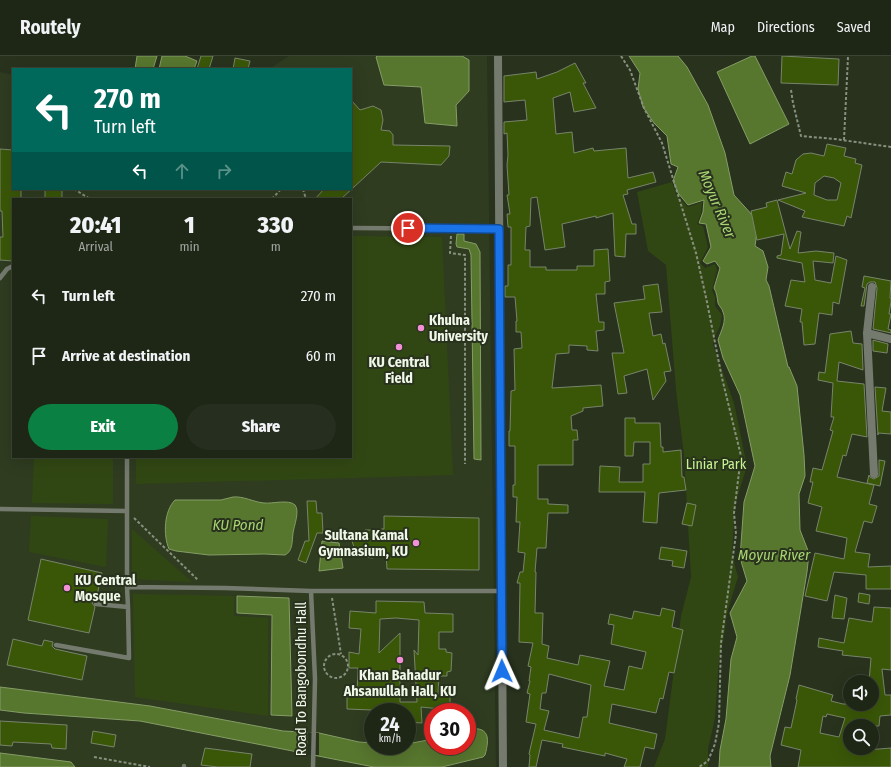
<!DOCTYPE html>
<html lang="en">
<head>
<meta charset="utf-8">
<style>
  :root { --surface:#1e2616; --page:#262e1f; --text:#f1f3f6; --muted:#a1a5a1; --line:#3c4335; --accent:#0b8043 }
  body { margin:0; font-family:"Fira Sans Condensed",sans-serif; background:var(--page); color:var(--text); height:100vh; display:flex; flex-direction:column; font-size:15px; white-space:nowrap }
  * { box-sizing:border-box; margin:0 }
  p { font-size:13px; color:var(--muted) }
  .icon { flex:none; width:22px; height:22px; fill:none; stroke:currentColor; stroke-width:2; stroke-linecap:round; stroke-linejoin:round }
  .map { position:relative; flex:1; overflow:hidden }
  .sheet { position:absolute; left:12px; top:142px; width:340px; height:260px; display:flex; flex-direction:column; background:var(--surface); border-radius:0px; box-shadow:0 4px 16px #0002,0 0 0 1px var(--line) }
  .sheet>* { flex:none }
  .guide { position:absolute; left:12px; top:12px; width:340px; height:122px; border-radius:0px; box-shadow:0 4px 16px #0002,0 0 0 1px var(--line); background:#00695c; color:#fff; overflow:hidden }
  .tools { position:absolute; left:843px; top:619px; display:grid; gap:8px }
  .tools a { display:grid; place-items:center; width:36px; height:36px; border-radius:50%; background:var(--surface); box-shadow:0 4px 16px #0002,0 0 0 1px var(--line); font-size:20px }
  .speed { position:absolute; left:364px; top:647px; display:flex; gap:8px; font-size:20px; font-weight:700; text-align:center }
  .speed>* { display:grid; place-content:center; width:52px; height:52px; border-radius:50%; background:var(--surface); box-shadow:0 4px 16px #0002,0 0 0 1px var(--line); line-height:1 }
  .speed small { font-size:10px; font-weight:400 }
  .speed .limit { border:6px solid #d22; background:#fff; color:#111 }
  .pin { position:absolute; display:grid; place-items:center; width:34px; height:34px; color:#fff; margin:-17px; border:2px solid #fff; border-radius:50%; box-shadow:0 1px 4px #0007 }
  .me { position:absolute; width:44px; margin:-22px; rotate:359deg; stroke-linejoin:round; filter:drop-shadow(0 0 3px #0008) }
  .turn { display:flex; align-items:center; gap:14px; height:84px; padding:0 16px; font-size:18px }
  .turn .icon { width:52px; height:52px; stroke-width:2.5 }
  .turn b { display:block; font-size:28px; line-height:34px }
  .lanes { display:flex; align-items:center; height:38px; padding:0 16px; background:#0003; justify-content:center; gap:20px; direction:ltr }
  .lanes .off { opacity:.35 }
  .eta { display:flex; justify-content:space-evenly; align-items:center; height:68px; text-align:center }
  .eta b { font-size:24px; font-weight:800; line-height:28px }
  .action { display:flex; gap:8px; margin-top:auto; padding:8px 16px }
  .action a { flex:1; height:46px; border-radius:24px; background:var(--accent); color:#fff; font-size:16px; font-weight:800; line-height:46px; text-align:center }
  .action a+a { background:var(--page); color:var(--text) }
  ul { padding:0; list-style:none }
  li { display:flex; align-items:center; gap:12px; height:60px; padding:0 16px }
  li div { flex:1 }
  li b { display:block; font-size:15px }
  li em { font-style:normal }
  header { display:flex; align-items:center; gap:24px; box-sizing:border-box; height:56px; padding:0 20px; background:var(--surface); border-bottom:1px solid var(--line) }
  header strong { font-size:19px }
  nav { display:flex; gap:22px; margin-inline-start:auto; font-size:14px }
  .map>svg:first-child { display:block }
  .built { fill:#2f3c20; fill-rule:evenodd }
  .green { fill:#314713 }
  .water { fill:#57762e; stroke:#859d66 }
  .pier { fill:#28321d }
  .building { fill:#3a5708; stroke:#78846b; fill-rule:evenodd }
  .lines { fill:none; stroke-linecap:round; stroke-linejoin:round }
  .path { stroke:#88907f; stroke-width:2; stroke-dasharray:3 2; stroke-linecap:butt }
  .service { stroke:#757a6f; stroke-width:4.5 }
  .minor { stroke:#757a6f; stroke-width:8 }
  .route-casing { stroke:#114b97; stroke-width:10 }
  .route { stroke:#1a73e8; stroke-width:7 }
  .poi-dot { fill:#f391d6; stroke:#28321d; stroke-width:1.5 }
  .labels { text-anchor:middle; dominant-baseline:central; stroke-width:4; stroke-linejoin:round; paint-order:stroke }
  .poi-label { font-size:14px; font-weight:bold; fill:#f0f7e9; stroke:#28321d; text-anchor:start }
  .park-label { font-size:14px; fill:#c6f491; stroke:#28321d }
  .street-label { font-size:14px; fill:#f0f7e9; stroke:#28321d }
  .water-label { font-size:15px; font-style:italic; fill:#a8d472; stroke:#28321d }
</style>
</head>
<body>
<header>
<strong>Routely</strong>
<nav><a>Map</a><a>Directions</a><a>Saved</a></nav>
</header>
<div class="map">
<svg width="891" height="711" viewBox="0 0 891 711">
  <rect width="100%" height="100%" fill="#28321d"/>
  <path class="built" d="M289 0H487L496 711H0V16L13 19V133H351V13H269ZM13 143H351V401H13ZM373 656H407V690H373ZM433 656H467V690H433Z"/>
  <path class="green" d="M672 126 676 138 688 151 702 146 701 157 697 168 703 170 708 191 700 207 705 212 715 208 717 214 712 234 715 241V250L722 259 720 270 714 282 713 289 734 347 747 410 735 449 732 498 738 521 727 557 724 581 719 602 715 662 708 693V711H654L665 683 681 560 691 521 684 399 676 334 666 209 648 195 637 136Z
    M351 180 442 181 453 419 136 428V401H351Z
    M34 401H113V448L32 447Z
    M31 460 108 463 106 511 29 496Z
    M132 473 192 526 132 523Z
    M133 538 234 540V560L268 562V660L135 641Z"/>
  <path class="water" d="M137 0H157L153 13H135Z
    M162 0H185L197 5 194 13H159Z
    M377 0H462L469 4V35L456 49 457 70 425 67 421 31 384 29 376 1Z
    M629 0H678L687 11 708 49 725 97 734 139 754 161 757 176 755 190 763 195 768 211 766 224 769 230 788 311H789L797 330 804 399 805 420 799 438 800 474 809 497 807 516 790 619 770 700 771 711H719L720 694 726 663 731 603 737 581 730 557 747 525 740 502 744 446 755 410 740 339 723 302 718 284C721 275 727 265 723 256 722 252 719 250 718 247 717 241 717 237 714 232L720 212 715 205 707 208 703 205 711 191 706 168 699 167 703 156 704 144 688 149 678 137 673 125 678 111 671 108 667 80 654 67 643 51 638 33 640 17Z
    M752 0H755L789 68 750 88 717 16Z
    M457 178H464V185L476 188 480 196 481 404 474 403 471 199 469 193 457 191 456 188Z
    M233 441C244 440 253 446 264 447 272 448 289 443 295 449 300 455 294 470 293 477 292 485 293 495 285 499L264 498 209 499 176 495 169 493C163 479 164 455 175 444H221Z
    M322 485 339 487 343 512 319 515Z
    M237 540 289 542 292 660 271 659 272 559 237 557Z
    M0 631 150 650 283 675 319 677 359 686 373 687V690H407V688L433 683V690H467V673C489 670 490 681 485 699L483 701 442 711H374L140 665 24 657 0 654Z
    M0 697 71 706 75 711H0Z"/>
  <path class="pier" d="M308 676 319 677V699H307Z"/>
  <path class="building" d="M201 0H213L209 13H197Z
    M782 0 839 3 838 29 781 27Z
    M235 2 250 5 248 13H233Z
    M575 7 586 27H583L596 52 574 56 570 36 553 42 556 78 572 76 574 97 593 92 594 95 626 92 628 122 653 116 656 126 627 134 628 138 623 139 632 168H636V178H626L625 201 615 200 613 157 596 162V160L562 168 565 191 545 194 537 141 531 142 530 170 526 171 525 194H530V211H546V214H577V210H594V194L608 193 610 225 605 226V238H596L599 266H604V274L596 275 598 295 587 294V290L569 289V297L556 298 552 332 601 329 603 350 583 352V355L571 360 572 374H577L578 384H573V409H538V443H548V448L568 449V457H548L546 492H537L535 516H536L535 557H543L542 588 549 590 547 602 578 609 580 599 610 605 604 630 624 634 629 610 642 613 646 596 611 588 614 569 608 568 610 558 632 563 634 555 660 560 662 552 675 555 672 571 683 574 674 617 669 616 663 643 660 642 656 657 612 648 609 667 657 678 654 693 645 691 640 711H624L627 703 605 697V700L562 691 563 688 542 684 536 711H529L530 699 529 698 536 668 526 666 530 638 527 637 530 625H529L531 611 528 610 533 587 519 586 520 527H517L520 516H523L525 497 518 496 520 466H516L517 441H513V429H515V390H509V375H510L511 335 515 334 514 293 522 292 521 276H516V265H517L515 241H505V230H508V209H511V171H508L507 158H510L507 139H509L507 109 508 99 507 77 504 78V66L527 64 525 44 504 46V20L536 16 537 23 557 16ZM549 618 591 629 587 661H583L579 682 544 674 549 655 540 653 542 637H546Z
    M351 44 360 54 373 50 381 54 383 64 381 74 390 75 393 79V89L450 90 449 100 441 109 381 106 341 143H315L324 133H351Z
    M827 88 846 92 844 100 856 103 855 107 862 109 851 162 847 160 844 170 802 161 805 155 778 144 806 137 782 130 786 116 792 118 796 104 803 98 811 97 824 100ZM824 120 834 122 841 127 837 144H827L814 139 815 127Z
    M0 93 13 94V133H21V143H13V205L0 204V181H3L2 155H0Z
    M45 133H62V143H45Z
    M777 144 790 193 797 175 801 176 798 197 816 195 834 197 833 207 813 205 815 224 831 227 836 200 847 204 839 248 833 246 832 259 819 257 815 288 804 289 802 266H800L802 253 785 250 791 224 805 226 802 207 777 202V200L781 199 784 178 757 184 751 155 767 151 766 147Z
    M864 220 891 225 890 242H891V246L889 258H891L888 273 891 274V277L873 273 877 232 875 226H870L867 228 864 250H861L865 232 862 231Z
    M658 228 662 256 649 257 653 280 661 278 663 288 665 287 671 315 664 316 666 325 653 344 647 313 624 320 627 337 618 338 612 297H624L614 247 645 243 643 230Z
    M851 275 853 287 862 288 863 314 839 306 837 325 864 328 867 381 852 378 846 400 843 399 837 421 874 429 869 448 877 450 872 467 864 465 855 496 870 498 868 511 891 510V533H866V519L834 516 827 545 805 540 815 497 844 503 847 482 816 475 822 451 808 447 813 426H810L813 412 822 414 833 375 830 374 834 361H831L833 327 818 324 819 316 825 317 830 278Z
    M873 284 888 288 887 297 873 295Z
    M875 331 886 332 882 355 891 356V378L878 377V379Z
    M625 362H635V367H660L661 391H663V396L681 394 682 421H684L686 434 659 437 657 467 643 466 645 436H599L600 410 620 411 619 426H643V408H650V386H634L633 400H625Z
    M879 404 885 405 880 430 867 427 869 419 870 421 874 423 879 420Z
    M307 445H316L317 457H322L323 477H317L306 507 298 504 305 485H309Z
    M687 447 696 449 692 470 682 468Z
    M384 460 479 462V514L387 513 386 498 372 502 361 500 356 497 352 485H359V479H361L365 474H377L376 473H384Z
    M661 491 687 495 684 512 672 510 673 505 659 503Z
    M41 503 102 517 96 544 92 547 95 551 89 577 28 564Z
    M859 537 870 539 869 548 858 546Z
    M835 539 847 542 844 563 832 562Z
    M376 545 424 546 425 557 453 558V576H439V593H446V596L452 597 451 615 447 616V620H439L438 638 450 639V654L421 651 422 667 407 666V656H372V654L347 653V637H357L358 612H349V596L359 598 361 573 349 572 350 555 376 557ZM396 562 419 564 418 599 414 594 417 646H400V577L379 597 380 563Z
    M874 551 891 552V614L882 613 885 639H891V659L880 660 879 670H850V692H854V695L891 692V711H798L801 694 781 689 785 671 791 672 797 644 796 643 799 629 833 639 831 645 843 648H872V626H869L871 602 842 599 843 595 818 591 819 582 844 587 849 562 872 566ZM827 658 845 662 839 681 820 677 823 660 826 661Z
    M13 583 42 590 44 584 53 586 52 590 55 593 87 600 82 624 7 609Z
    M0 665 67 669 66 693 52 692 51 688 13 686 12 690 0 689Z
    M93 675 116 679 114 691 91 687Z
    M205 692 252 698 250 711H218L201 709Z"/>
  <g class="lines">
    <path class="path" d="M621 0 630 14 644 52 662 87 696 197 707 246 722 322 741 400 734 457 736 478 721 587 719 667 715 688 708 705 699 711
      M791 34 793 47 801 80 835 83 891 91
      M844 84 848 1
      M74 133 90 143
      M303 133 306 143
      M272 143 281 133
      M451 180 450 197 465 199V408
      M134 462 198 524
      M332 542 341 598
      M324 610a12 12 0 1 1 24 0a12 12 0 1 1-24 0Z
      M94 701 150 711"/>
    <path class="service" d="M351 172 499 173
      M0 222 7 213 13 210
      M127 401V531L225 532 311 535H502
      M0 453 127 455
      M311 535 315 623 313 711
      M96 548 128 551 127 531
      M56 589 129 602 128 551
      M184 710V711"/>
    <path class="minor" d="M498 0 503 711
      M872 231 867 277 874 418
      M867 277 891 283"/>
  </g>
  <g class="lines">
    <defs>
      <path id="route" d="M408 172 499 173 502 615"/>
    </defs>
    <use href="#route" class="route-casing"/>
    <use href="#route" class="route"/>
  </g>
  <g class="poi-dot">
    <circle cx="421" cy="272" r="4"/>
    <circle cx="399" cy="291" r="4"/>
    <circle cx="416" cy="487" r="4"/>
    <circle cx="67" cy="532" r="4"/>
    <circle cx="400" cy="604" r="4"/>
  </g>
  <g class="labels">
    <g class="poi-label">
      <text x="429" y="264">Khulna<tspan x="429" dy="16">University</tspan></text>
      <text x="399" y="306" text-anchor="middle">KU Central<tspan x="399" dy="16">Field</tspan></text>
      <text x="408" y="479" text-anchor="end">Sultana Kamal<tspan x="408" dy="16">Gymnasium, KU</tspan></text>
      <text x="75" y="524">KU Central<tspan x="75" dy="16">Mosque</tspan></text>
      <text x="400" y="619" text-anchor="middle">Khan Bahadur<tspan x="400" dy="16">Ahsanullah Hall, KU</tspan></text>
    </g>
    <g class="park-label">
      <text x="716" y="408">Liniar Park</text>
    </g>
    <g class="street-label">
      <text transform="translate(301 623) rotate(-90)">Road To Bangobondhu Hall</text>
    </g>
    <g class="water-label">
      <text transform="translate(717 148) rotate(67)">Moyur River</text>
      <text x="238" y="469">KU Pond</text>
      <text x="774" y="499">Moyur River</text>
    </g>
  </g>
</svg>
<div class="tools">
<a><svg class="icon" aria-label="sound" viewBox="0 0 24 24"><path d="M4 9h4l5-4v14l-5-4H4zM17 9q2 3 0 6"/></svg></a>
<a><svg class="icon" aria-label="search" viewBox="0 0 24 24"><circle cx="10" cy="10" r="6"/><path d="M15 15l6 6"/></svg></a>
</div>
<div class="speed"><div>24<small>km/h</small></div><div class="limit">30</div></div>
<div class="pin" style="left:408px;top:172px;background:#d93025"><svg class="icon" aria-label="arrive" viewBox="0 0 24 24"><path d="M6 21V4h12l-3 4 3 4H6"/></svg></div>
<svg class="me" style="left:502px;top:615px" viewBox="-20 -20 40 40"><path d="M0-17L14 15 0 8-14 15z" fill="#1a73e8" stroke="#fff" stroke-width="4"/></svg>
<div class="guide">
<div class="turn"><svg class="icon" aria-label="left" viewBox="0 0 24 24"><path d="M17 20v-9H6M10 6l-5 5 5 5"/></svg><div><b>270 m</b>Turn left</div></div>
<div class="lanes"><svg class="icon" aria-label="left" viewBox="0 0 24 24"><path d="M17 20v-9H6M10 6l-5 5 5 5"/></svg><svg class="icon off" aria-label="ahead" viewBox="0 0 24 24"><path d="M12 20V5M6 11l6-6 6 6"/></svg><svg class="icon off" aria-label="right" viewBox="0 0 24 24"><path d="M7 20v-9h11M14 6l5 5-5 5"/></svg></div>
</div>
<section class="sheet">
<div class="eta">
<div><b>20:41</b><p>Arrival</p></div>
<div><b>1</b><p>min</p></div>
<div><b>330</b><p>m</p></div>
</div>
<ul>
<li><svg class="icon" aria-label="left" viewBox="0 0 24 24"><path d="M17 20v-9H6M10 6l-5 5 5 5"/></svg><div><b>Turn left</b></div><em>270 m</em></li>
<li><svg class="icon" aria-label="arrive" viewBox="0 0 24 24"><path d="M6 21V4h12l-3 4 3 4H6"/></svg><div><b>Arrive at destination</b></div><em>60 m</em></li>
</ul>
<div class="action"><a>Exit</a><a>Share</a></div>
</section>
</div>
</body>
</html>
